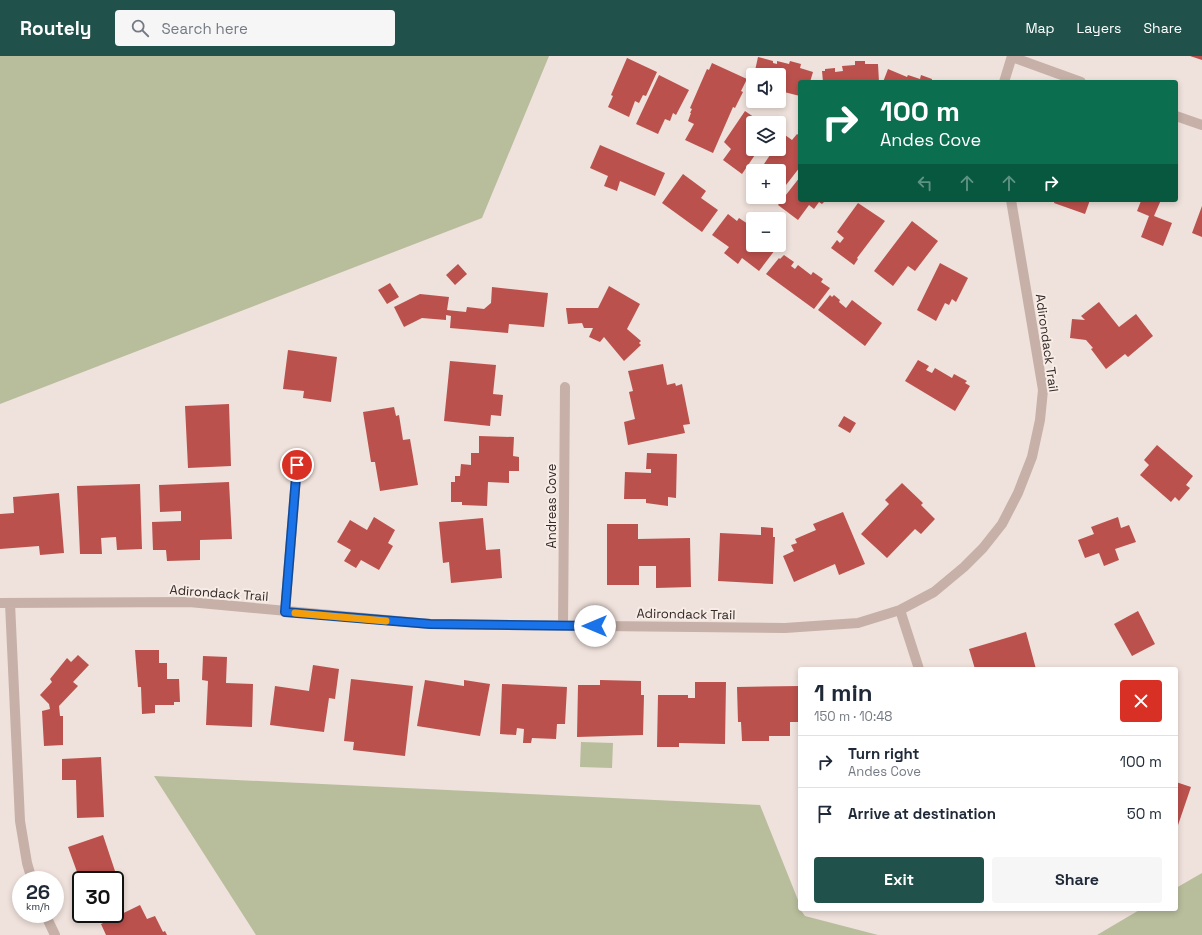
<!DOCTYPE html>
<html lang="en">
<head>
<meta charset="utf-8">
<style>
  :root { --surface:#fff; --page:#f6f6f7; --text:#1f2937; --muted:#747a83; --line:#e0e1e3; --accent:#21514b }
  body { margin:0; font-family:"Space Grotesk",sans-serif; background:var(--page); color:var(--text); height:100vh; display:flex; flex-direction:column; font-size:15px; white-space:nowrap }
  * { box-sizing:border-box; margin:0 }
  p { font-size:13px; color:var(--muted) }
  .icon { flex:none; width:22px; height:22px; fill:none; stroke:currentColor; stroke-width:2; stroke-linecap:round; stroke-linejoin:round }
  .map { position:relative; flex:1; overflow:hidden }
  .drawer { position:absolute; left:798px; top:611px; width:380px; height:244px; display:flex; flex-direction:column; background:var(--surface); border-radius:4px; box-shadow:0 2px 6px #0003 }
  .drawer>* { flex:none }
  .banner { position:absolute; left:798px; top:24px; width:380px; height:122px; border-radius:4px; box-shadow:0 2px 6px #0003; background:#0b6e4f; color:#fff; overflow:hidden }
  .tools { position:absolute; left:746px; top:12px; display:grid; gap:8px }
  .tools a { display:grid; place-items:center; width:40px; height:40px; border-radius:4px; background:var(--surface); box-shadow:0 2px 6px #0003; font-size:20px }
  .speed { position:absolute; left:12px; top:815px; display:flex; gap:8px; font-size:20px; font-weight:700; text-align:center }
  .speed>* { display:grid; place-content:center; width:52px; height:52px; border-radius:50%; background:var(--surface); box-shadow:0 2px 6px #0003; line-height:1 }
  .speed small { font-size:10px; font-weight:400 }
  .speed .limit { border:2px solid #111; border-radius:6px; background:#fff; color:#111 }
  .pin { position:absolute; display:grid; place-items:center; width:34px; height:34px; color:#fff; margin:-17px; border:2px solid #fff; border-radius:50%; box-shadow:0 1px 4px #0007 }
  .me { position:absolute; width:44px; margin:-22px; rotate:270deg; stroke-linejoin:round; filter:drop-shadow(0 0 3px #0008) }
  .turn { display:flex; align-items:center; gap:14px; height:84px; padding:0 16px; font-size:18px }
  .turn .icon { width:52px; height:52px; stroke-width:2.5 }
  .turn b { display:block; font-size:28px; line-height:34px }
  .lanes { display:flex; align-items:center; height:38px; padding:0 16px; background:#0003; justify-content:center; gap:20px; direction:ltr }
  .lanes .off { opacity:.35 }
  .round { display:grid; place-items:center; flex:none; width:42px; height:42px; border-radius:4px; background:var(--page) }
  .overview { display:flex; align-items:center; justify-content:space-between; height:68px; padding:0 16px }
  h1 { font-size:24px; font-weight:800; line-height:30px }
  .cta { display:flex; gap:8px; margin-top:auto; padding:8px 16px }
  .cta a { flex:1; height:46px; border-radius:4px; background:var(--accent); color:#fff; font-size:16px; font-weight:800; line-height:46px; text-align:center }
  .cta a+a { background:var(--page); color:var(--text) }
  ul { padding:0; list-style:none }
  li { display:flex; align-items:center; gap:12px; height:52px; padding:0 16px; border-top:1px solid var(--line) }
  li div { flex:1 }
  li b { display:block; font-size:15px }
  li em { font-style:normal }
  header { display:flex; align-items:center; gap:24px; box-sizing:border-box; height:56px; padding:0 20px; background:var(--accent); color:#fff }
  header strong { font-size:19px }
  nav { display:flex; gap:22px; margin-inline-start:auto; font-size:14px }
  .search { width:280px; height:36px; background:var(--page); display:flex; align-items:center; gap:10px; box-sizing:border-box; padding:0 14px; border-radius:4px; color:var(--muted); font-size:15px }
  .map>svg:first-child { display:block }
  .green { fill:#b8bd9c }
  .building { fill:#bb514d }
  .lines { fill:none; stroke-linecap:round; stroke-linejoin:round }
  .minor { stroke:#c6b0a8; stroke-width:10 }
  .route-casing { stroke:#114b97; stroke-width:10 }
  .route { stroke:#1a73e8; stroke-width:7 }
  .slow { stroke:#f59e0b; stroke-width:7 }
  .labels { text-anchor:middle; dominant-baseline:central; stroke-width:4; stroke-linejoin:round; paint-order:stroke }
  .street-label { font-size:13px; fill:#332927; stroke:#f7ece6 }
</style>
</head>
<body>
<header>
<strong>Routely</strong>
<div class="search"><svg class="icon" aria-label="search" viewBox="0 0 24 24"><circle cx="10" cy="10" r="6"/><path d="M15 15l6 6"/></svg>Search here</div>
<nav><a>Map</a><a>Layers</a><a>Share</a></nav>
</header>
<div class="map">
<svg width="1202" height="879" viewBox="0 0 1202 879">
  <rect width="100%" height="100%" fill="#efe1db"/>
  <path class="green" d="M0 0H549L482 162 0 348Z
    M581 686 613 687 612 712 580 711Z
    M154 720 760 749 800 849V853L805 860 878 879H256Z
    M1202 817V879H1097L1141 853H1176V832Z"/>
  <path class="building" d="M1190 0H1202V4Z
    M758 1 773 5V7L777 8V5L789 8 790 5 801 8 800 12 813 16 810 26H800V40L780 35 779 19H754Z
    M627 2 657 16 646 40 643 39 639 47 635 45 629 61 608 51 613 40 611 39Z
    M855 5H865V8H878L879 26H823L822 15H825V13L835 12V16L843 15 842 10 855 9Z
    M712 7 747 23 741 35 743 36 735 52 733 51 713 97 685 84 694 68 688 65 691 57H690L692 53 690 52 707 13 709 14Z
    M888 13 907 21 908 19 920 23 921 19 932 23V26H883Z
    M659 19 689 34 676 59 673 57 670 65 665 63 658 78 636 68Z
    M745 55 758 64 759 62 765 67H753V93H759L742 118 723 104 731 93 724 86Z
    M797 78 800 80V111L779 138V115H766L762 111 774 93H779V86L785 79 792 84Z
    M600 89 665 117 655 140 620 125 617 135 604 130 608 120 590 112Z
    M683 118 706 135 701 142 718 154 702 176 662 147Z
    M800 121V144H826L822 148 819 146 814 153 809 149 798 164 778 149Z
    M1055 144H1090L1085 158 1054 147Z
    M1138 144H1161L1154 160 1172 167 1163 190 1141 181 1149 160 1137 155 1141 145Z
    M858 147 885 165 857 202 858 203 854 209 831 192 837 184 840 187 844 182 837 176Z
    M1202 150V181L1192 177Z
    M728 158 737 165 739 162 748 168 746 171 753 177V189H768L775 194 759 215 742 202 738 208 724 197 729 191 712 179Z
    M912 165 938 185 915 215 908 210 893 230 874 215Z
    M784 199 794 206 791 210 795 213 798 209 811 219 813 216 823 223 821 226 830 232 814 253 766 218 779 202 780 203Z
    M940 207 968 222 956 246 952 243 949 249 945 247 936 265 917 254Z
    M458 208 467 218 455 229 446 219Z
    M390 227 399 241 387 248 378 234Z
    M609 230 640 248 627 273 641 285 639 287 641 289 624 305 604 281 600 286 589 281 593 272H584L582 267 568 268 566 252H598Z
    M492 231 548 237 544 271 509 268 508 277 450 272 451 260 446 259V264L422 262 404 271 394 251 420 238 449 241 447 254 466 256 467 251 484 253 491 247Z
    M830 239 832 241 834 239 840 244 839 246 846 252 852 244 882 267 865 290 818 254Z
    M1099 246 1119 271 1136 258 1153 280 1128 301 1125 298 1106 313 1091 293 1093 292 1086 284 1070 282 1072 263 1085 264 1081 260Z
    M288 294 337 301 331 346 303 342 304 335 283 333Z
    M918 304 929 310 926 314 932 317 935 312 952 322 954 318 967 325 965 327 970 330 955 355 905 325Z
    M450 305 496 309 493 338 503 339 501 360 491 359 490 370 444 365Z
    M663 308 667 329 675 327 676 330 682 328 690 368 683 369 685 377 628 389 624 366 635 363 629 336 633 335 628 315Z
    M229 348 231 410 188 412 185 350Z
    M394 351 396 360 399 359 403 384 410 383 418 429 380 435 375 406H371L363 356Z
    M844 360 856 367 850 377 838 370Z
    M479 380 514 381 513 400 519 401V415H509V427L488 426 487 450 462 449V446H451V426H455V420H460L461 408 471 409V397H479Z
    M1157 389 1193 420 1186 429 1190 432 1179 445 1175 441 1171 446 1140 419 1149 409 1144 404Z
    M647 397 677 398 676 442 668 441V450L646 447V443H624L625 416 651 417V413H646Z
    M229 426 232 483 200 484V504L167 505 166 494H153L152 466 181 465V455L160 456 159 429Z
    M902 427 923 447 921 449 935 463 921 478 915 473 887 502 861 478 889 448 885 444Z
    M140 428 142 493 117 494 116 481 101 482 102 498H80L77 430Z
    M59 437 64 497 40 499 39 490 0 493V458L14 457 13 441Z
    M843 456 865 508 839 519 835 508 794 526 783 500 794 495 791 489 797 487 795 483 816 474 813 468Z
    M374 461 395 474 388 487 393 490 379 514 361 504 356 512 344 505 351 494 337 486 350 464 367 474Z
    M1118 461 1121 472 1129 469 1136 486 1115 493 1119 504 1104 510 1099 497 1085 502 1078 484 1094 478 1091 471Z
    M483 462 486 494 500 493 502 522 451 527 449 506 443 507 439 466Z
    M607 468H638V483L690 482 691 531 656 532V510H639V529H607Z
    M761 471 773 472V481H775L773 528 718 525 720 477 761 479Z
    M1138 555 1155 588 1132 600 1114 568Z
    M1026 576 1036 613H975L969 593Z
    M135 594H159V607H167V623H179L180 646H174V649H155V657L142 658 141 631H138Z
    M78 599 89 609 73 626 78 630 59 650 60 660H63V689L44 690 42 655 50 653 49 648 40 639 52 626 50 623 67 602 71 606Z
    M203 600 227 601 226 627 253 628 252 671 206 669 208 625 202 624Z
    M313 609 339 613 335 643 329 642 324 676 270 669 275 630 309 635Z
    M351 623 413 630 405 700 353 694 354 686 344 685Z
    M425 624 464 630V624L490 628 480 680 417 670Z
    M600 624 641 625V639H644L643 679 577 681 578 629H600Z
    M695 626H726L725 688 679 687V691H657L658 639H688V642H695Z
    M502 628 567 631 565 668H557L556 683 532 682 531 687H523L524 673 517 672 516 679 500 678Z
    M800 630V666H790V680H769V685H742L741 666H738L737 631Z
    M101 701 104 761 77 762 76 724H62V703Z
    M1176 726 1191 731 1176 775Z
    M103 779 117 821 112 824H81V827L68 791Z
    M140 849 147 863 155 860 163 876 165 875 167 879H106L101 868Z"/>
  <g class="lines">
    <path class="minor" d="M1012 1 1081 26
      M1004 26 1012 0
      M1176 60 1202 69
      M0 547 189 546 430 568 785 572 858 567 900 554 934 536 964 511 983 492 1002 468 1018 437 1032 401 1040 364 1043 334 1011 144
      M10 547 20 765 27 807 32 824
      M900 554 919 613
      M285 556 297 409
      M563 570 565 331
      M45 858 55 879"/>
  </g>
  <g class="lines">
    <defs>
      <path id="route" d="M297 409 285 556 430 568 595 570"/>
    </defs>
    <use href="#route" class="route-casing"/>
    <use href="#route" class="route"/>
    <path class="slow" d="M295 557 386 565"/>
  </g>
  <g class="labels">
    <g class="street-label">
      <text transform="translate(1047 287) rotate(82)">Adirondack Trail</text>
      <text transform="translate(551 450) rotate(-90)">Andreas Cove</text>
      <text transform="translate(219 537) rotate(4)">Adirondack Trail</text>
      <text transform="translate(686 558) rotate(1)">Adirondack Trail</text>
    </g>
  </g>
</svg>
<div class="tools">
<a><svg class="icon" aria-label="sound" viewBox="0 0 24 24"><path d="M4 9h4l5-4v14l-5-4H4zM17 9q2 3 0 6"/></svg></a>
<a><svg class="icon" aria-label="layers" viewBox="0 0 24 24"><path d="M12 4l9 5-9 5-9-5zM3 14l9 5 9-5"/></svg></a>
<a>+</a>
<a>−</a>
</div>
<div class="speed"><div>26<small>km/h</small></div><div class="limit">30</div></div>
<div class="pin" style="left:297px;top:409px;background:#d93025"><svg class="icon" aria-label="arrive" viewBox="0 0 24 24"><path d="M6 21V4h12l-3 4 3 4H6"/></svg></div>
<svg class="me" style="left:595px;top:570px" viewBox="-20 -20 40 40"><circle r="19" fill="#fff"/><path d="M0-13L10 11 0 6-10 11z" fill="#1a73e8"/></svg>
<div class="banner">
<div class="turn"><svg class="icon" aria-label="right" viewBox="0 0 24 24"><path d="M7 20v-9h11M14 6l5 5-5 5"/></svg><div><b>100 m</b>Andes Cove</div></div>
<div class="lanes"><svg class="icon off" aria-label="left" viewBox="0 0 24 24"><path d="M17 20v-9H6M10 6l-5 5 5 5"/></svg><svg class="icon off" aria-label="ahead" viewBox="0 0 24 24"><path d="M12 20V5M6 11l6-6 6 6"/></svg><svg class="icon off" aria-label="ahead" viewBox="0 0 24 24"><path d="M12 20V5M6 11l6-6 6 6"/></svg><svg class="icon" aria-label="right" viewBox="0 0 24 24"><path d="M7 20v-9h11M14 6l5 5-5 5"/></svg></div>
</div>
<section class="drawer">
<div class="overview"><div><h1>1 min</h1><p>150 m · 10:48</p></div><a class="round" style="background:#d93025;color:#fff"><svg class="icon" aria-label="close" viewBox="0 0 24 24"><path d="M6 6l12 12M18 6L6 18"/></svg></a></div>
<ul>
<li><svg class="icon" aria-label="right" viewBox="0 0 24 24"><path d="M7 20v-9h11M14 6l5 5-5 5"/></svg><div><b>Turn right</b><p>Andes Cove</p></div><em>100 m</em></li>
<li><svg class="icon" aria-label="arrive" viewBox="0 0 24 24"><path d="M6 21V4h12l-3 4 3 4H6"/></svg><div><b>Arrive at destination</b></div><em>50 m</em></li>
</ul>
<div class="cta"><a>Exit</a><a>Share</a></div>
</section>
</div>
</body>
</html>
